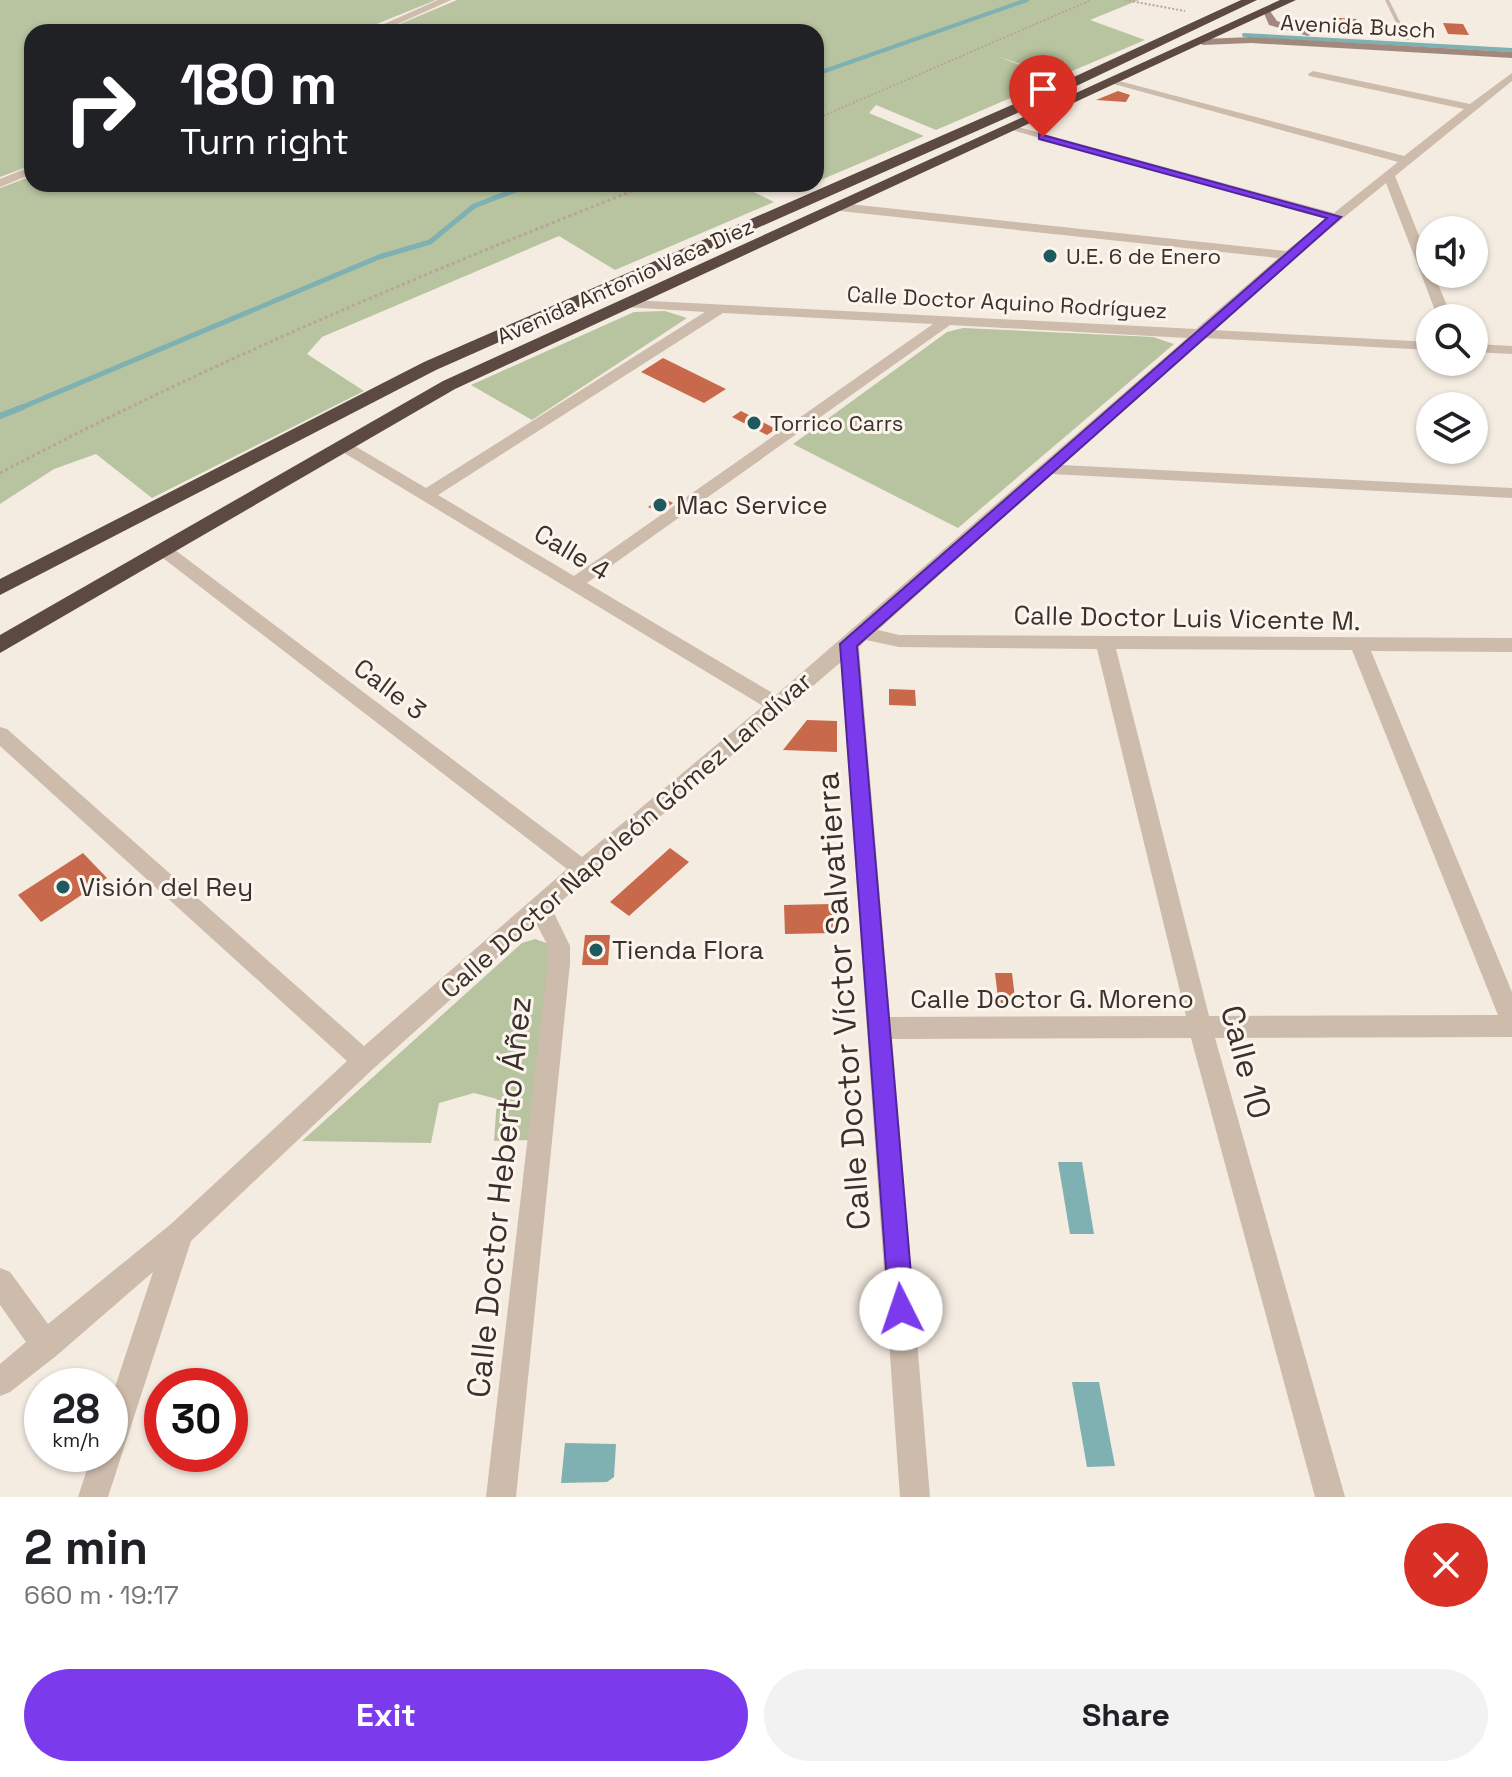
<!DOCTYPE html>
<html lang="en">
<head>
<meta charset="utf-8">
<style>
  :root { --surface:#fff; --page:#f2f2f2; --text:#202124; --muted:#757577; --accent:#7c3aed }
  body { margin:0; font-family:"Space Grotesk",sans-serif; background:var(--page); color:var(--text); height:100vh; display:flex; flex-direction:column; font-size:30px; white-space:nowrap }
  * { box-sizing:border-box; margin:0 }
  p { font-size:26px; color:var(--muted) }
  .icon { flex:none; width:44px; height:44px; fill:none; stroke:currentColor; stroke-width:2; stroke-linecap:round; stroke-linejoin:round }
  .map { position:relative; height:1497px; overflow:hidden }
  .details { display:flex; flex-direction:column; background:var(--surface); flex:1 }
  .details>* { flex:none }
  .banner { position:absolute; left:24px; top:24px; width:800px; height:168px; border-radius:24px; box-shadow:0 2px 6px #0004; background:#202124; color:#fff; overflow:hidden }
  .buttons { position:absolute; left:1416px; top:216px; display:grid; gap:16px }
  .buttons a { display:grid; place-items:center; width:72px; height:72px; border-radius:50%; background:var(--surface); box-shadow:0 2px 6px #0004; font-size:40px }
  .speed { position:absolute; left:24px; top:1368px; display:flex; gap:16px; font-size:40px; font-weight:700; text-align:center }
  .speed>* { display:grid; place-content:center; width:104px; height:104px; border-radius:50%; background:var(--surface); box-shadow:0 2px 6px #0004; line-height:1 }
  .speed small { font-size:20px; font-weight:400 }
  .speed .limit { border:12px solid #d22; background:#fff; color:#111 }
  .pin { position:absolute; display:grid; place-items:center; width:68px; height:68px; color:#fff; margin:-82px -34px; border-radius:50% 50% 50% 0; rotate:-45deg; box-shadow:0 0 8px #0007 }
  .pin .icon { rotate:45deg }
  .me { position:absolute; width:88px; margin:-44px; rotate:356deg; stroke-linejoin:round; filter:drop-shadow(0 0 6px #0008) }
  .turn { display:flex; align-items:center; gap:28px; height:168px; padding:0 24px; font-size:36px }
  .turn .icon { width:104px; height:104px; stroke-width:2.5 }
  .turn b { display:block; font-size:56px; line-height:68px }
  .round { display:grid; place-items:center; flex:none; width:84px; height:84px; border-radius:42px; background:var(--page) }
  .headline { display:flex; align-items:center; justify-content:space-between; height:136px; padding:0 24px }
  h1 { font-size:48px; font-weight:700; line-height:60px }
  .cta { display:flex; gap:16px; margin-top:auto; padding:16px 24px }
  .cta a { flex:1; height:92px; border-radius:48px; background:var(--accent); color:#fff; font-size:32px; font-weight:700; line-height:92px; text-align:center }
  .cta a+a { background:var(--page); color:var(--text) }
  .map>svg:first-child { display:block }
  .green { fill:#b8c4a0 }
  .water { fill:#7fb0b2 }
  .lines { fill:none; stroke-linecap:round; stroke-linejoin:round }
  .stream-far2 { stroke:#7fb0b2; stroke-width:4 }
  .stream-far1 { stroke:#7fb0b2; stroke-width:5 }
  .stream { stroke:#7fb0b2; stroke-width:6 }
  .building { fill:#c8694b }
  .path-far1 { stroke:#b9a596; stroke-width:2; stroke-dasharray:2 2; stroke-linecap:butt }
  .path { stroke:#b9a596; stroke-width:3; stroke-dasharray:3 3; stroke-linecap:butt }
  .lane { fill:#cdbbac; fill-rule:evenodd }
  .street { fill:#cdbbac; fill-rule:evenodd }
  .secondary { fill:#a18a7d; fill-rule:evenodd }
  .highway { fill:#5c4a42; fill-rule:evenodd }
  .route { fill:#7c3aed; stroke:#51269a; stroke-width:2 }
  .poi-dot { fill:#1f5a5e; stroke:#fbf5ee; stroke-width:3 }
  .labels { text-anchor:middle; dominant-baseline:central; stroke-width:6; stroke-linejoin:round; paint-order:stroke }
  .far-street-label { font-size:22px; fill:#3b302b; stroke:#fbf5ee }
  .far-poi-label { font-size:22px; fill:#3b302b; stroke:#fbf5ee; text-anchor:start }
  .poi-label { font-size:26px; fill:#3b302b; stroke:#fbf5ee; text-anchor:start }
  .street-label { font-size:26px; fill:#3b302b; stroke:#fbf5ee }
  .near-street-label { font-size:32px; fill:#3b302b; stroke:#fbf5ee }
</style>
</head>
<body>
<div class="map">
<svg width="1512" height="1497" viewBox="0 0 1512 1497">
  <rect width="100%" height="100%" fill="#f4ebe1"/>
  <path class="green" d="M0 0H436L357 32H32V165L0 177Z
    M457 0H1139L1090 20 1145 40 1058 77 997 56 1055 79 936 130 876 105 869 113 924 136 816 182V32H381Z
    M32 176V184H738L774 202 615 270 559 236 322 337 307 354 364 391 152 498 96 454 54 469 0 504V188Z
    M665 311 687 318 532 420 471 385 634 312Z
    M963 328 1153 337 1174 344 958 528 793 444 947 332Z
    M535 939 552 945 531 1140 494 1141 497 1099 474 1093 439 1103 431 1143 302 1141 522 943Z"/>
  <path class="water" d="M1058 1162H1082L1094 1234H1070Z
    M1072 1382H1099L1115 1466 1087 1467Z
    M565 1443 616 1444 614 1477 607 1482 561 1483Z"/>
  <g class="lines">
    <path class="stream-far2" d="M1244 35 1512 50
      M816 74 1027 0"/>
    <path class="stream-far1" d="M18 409 379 257 430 242 474 206 531 184"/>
    <path class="stream" d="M0 416 23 407"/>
  </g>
  <path class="building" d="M1339 18 1356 19 1359 31 1343 30Z
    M1443 23 1463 24 1469 35 1448 34Z
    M1118 91 1130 95 1126 102 1096 100Z
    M663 358 726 389 704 403 641 372Z
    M741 411 776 429 767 435 732 417Z
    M661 497 673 503 660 513 648 507Z
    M889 689 915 690 916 706 889 705Z
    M807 720 837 721V752L783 750Z
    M670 848 689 862 629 916 610 902Z
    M83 853 107 878 41 922 18 895Z
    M832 904 834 933 785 934 784 905Z
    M585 935H610L608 965H582Z
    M995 973H1012L1016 1006H999Z"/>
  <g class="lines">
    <path class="path-far1" d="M1125 0 1185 11
      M816 119 1091 0"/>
    <path class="path" d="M0 473C210 362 429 271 650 184"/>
    <path class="lane" d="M1385 0H1389L1409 40 1404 39Z"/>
    <path class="street" d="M438 0H451L380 32H366Z
      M1313 71 1470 104 1512 73V81L1395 176 1430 263V274H1434L1452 318H1438L1386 183 1294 258 1213 330 1430 342V350L1204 338 1062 465 1512 488V498L1052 474 878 630 899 635 1512 638V652L1371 651 1512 992V1037L1215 1038 1345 1497H1315L1191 1038 892 1039 930 1497H900L841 662 552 909 570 946V963L516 1497H486L548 963V946L536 923 373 1069 191 1241 108 1497H78L92 1454H110V1402L153 1272 56 1356 10 1392 0 1396V1364L26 1342 0 1305V1268L10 1272 48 1324 171 1224 347 1061 0 746V727L7 729 364 1046 567 869 159 555 156 551 159 547H171L582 857 763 706 336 448V442H348L426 488 705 312 625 307V301L630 300 1196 329 1278 258 840 211 834 207 840 203 1286 251 1326 219 1008 129 1018 127 1334 213 1398 162 1110 83 1119 81 1404 156 1464 109 1309 76 1308 74ZM723 313 933 324 574 576 438 495ZM950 325 1187 338 776 695 587 583ZM866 640 899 647 1097 649 1186 1016 890 1017 859 647ZM1116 649 1352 650 1498 1015 1209 1016Z
      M32 166V174L0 187V179Z
      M1474 344 1512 346V354L1474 352Z"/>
    <path class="secondary" d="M1268 8 1277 21 1313 33 1308 36 1269 25 1263 11Z
      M1251 37 1512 52V58L1251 43 1203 45 1198 42 1203 39Z"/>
    <path class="highway" d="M1241 0H1257L1049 99 436 370 0 595V579L424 362 1039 93Z
      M1280 0H1296L455 389 0 653V635L443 381Z"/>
  </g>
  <path class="route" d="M1039 134 1341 217 857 646 914 1309 910 1318 901 1322 892 1318 889 1309 840 644 1327 218 1039 139Z"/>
  <g class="poi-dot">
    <circle cx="1050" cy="256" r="8"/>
    <circle cx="754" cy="423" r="8"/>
    <circle cx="660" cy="505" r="8"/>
    <circle cx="63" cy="887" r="8"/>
    <circle cx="596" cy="950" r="8"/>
  </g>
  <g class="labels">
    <g class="far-street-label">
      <text transform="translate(1358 26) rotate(3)">Avenida Busch</text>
      <text transform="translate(625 281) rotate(-24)">Avenida Antonio Vaca Diez</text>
      <text transform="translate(1007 302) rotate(3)">Calle Doctor Aquino Rodríguez</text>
    </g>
    <g class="far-poi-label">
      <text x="1066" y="256">U.E. 6 de Enero</text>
      <text x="770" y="423">Torrico Carrs</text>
    </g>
    <g class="poi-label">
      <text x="676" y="505">Mac Service</text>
      <text x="79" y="887">Visión del Rey</text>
      <text x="612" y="950">Tienda Flora</text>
    </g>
    <g class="street-label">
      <text transform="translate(572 552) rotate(31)">Calle 4</text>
      <text transform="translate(1187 618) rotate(1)">Calle Doctor Luis Vicente M.</text>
      <text transform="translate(390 689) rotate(37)">Calle 3</text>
      <text transform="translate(626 835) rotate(-41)">Calle Doctor Napoleón Gómez Landívar</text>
      <text x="1052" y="999">Calle Doctor G. Moreno</text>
    </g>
    <g class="near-street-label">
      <text transform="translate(843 1001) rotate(-94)">Calle Doctor Víctor Salvatierra</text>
      <text transform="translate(1246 1062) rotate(75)">Calle 10</text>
      <text transform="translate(499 1197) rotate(-84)">Calle Doctor Heberto Áñez</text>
    </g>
  </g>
</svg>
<div class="buttons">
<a><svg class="icon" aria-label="sound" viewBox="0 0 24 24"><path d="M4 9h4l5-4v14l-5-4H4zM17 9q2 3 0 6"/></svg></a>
<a><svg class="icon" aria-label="search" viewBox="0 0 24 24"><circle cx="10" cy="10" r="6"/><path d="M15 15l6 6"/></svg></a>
<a><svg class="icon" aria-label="layers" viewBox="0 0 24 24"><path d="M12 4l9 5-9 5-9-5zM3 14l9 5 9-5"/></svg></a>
</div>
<div class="speed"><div>28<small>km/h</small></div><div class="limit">30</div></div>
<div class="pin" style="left:1043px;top:137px;background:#d93025"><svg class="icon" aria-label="arrive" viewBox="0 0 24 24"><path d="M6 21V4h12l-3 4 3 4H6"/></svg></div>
<svg class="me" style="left:901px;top:1309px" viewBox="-20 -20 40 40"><circle r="19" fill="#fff"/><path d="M0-13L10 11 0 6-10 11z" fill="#7c3aed"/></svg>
<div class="banner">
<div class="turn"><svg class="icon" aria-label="right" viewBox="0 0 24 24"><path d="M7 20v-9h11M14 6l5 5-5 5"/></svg><div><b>180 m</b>Turn right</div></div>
</div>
</div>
<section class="details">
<div class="headline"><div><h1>2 min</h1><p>660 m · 19:17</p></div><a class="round" style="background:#d93025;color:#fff"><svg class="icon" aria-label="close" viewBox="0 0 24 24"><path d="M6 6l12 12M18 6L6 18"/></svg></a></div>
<div class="cta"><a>Exit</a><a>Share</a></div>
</section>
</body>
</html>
